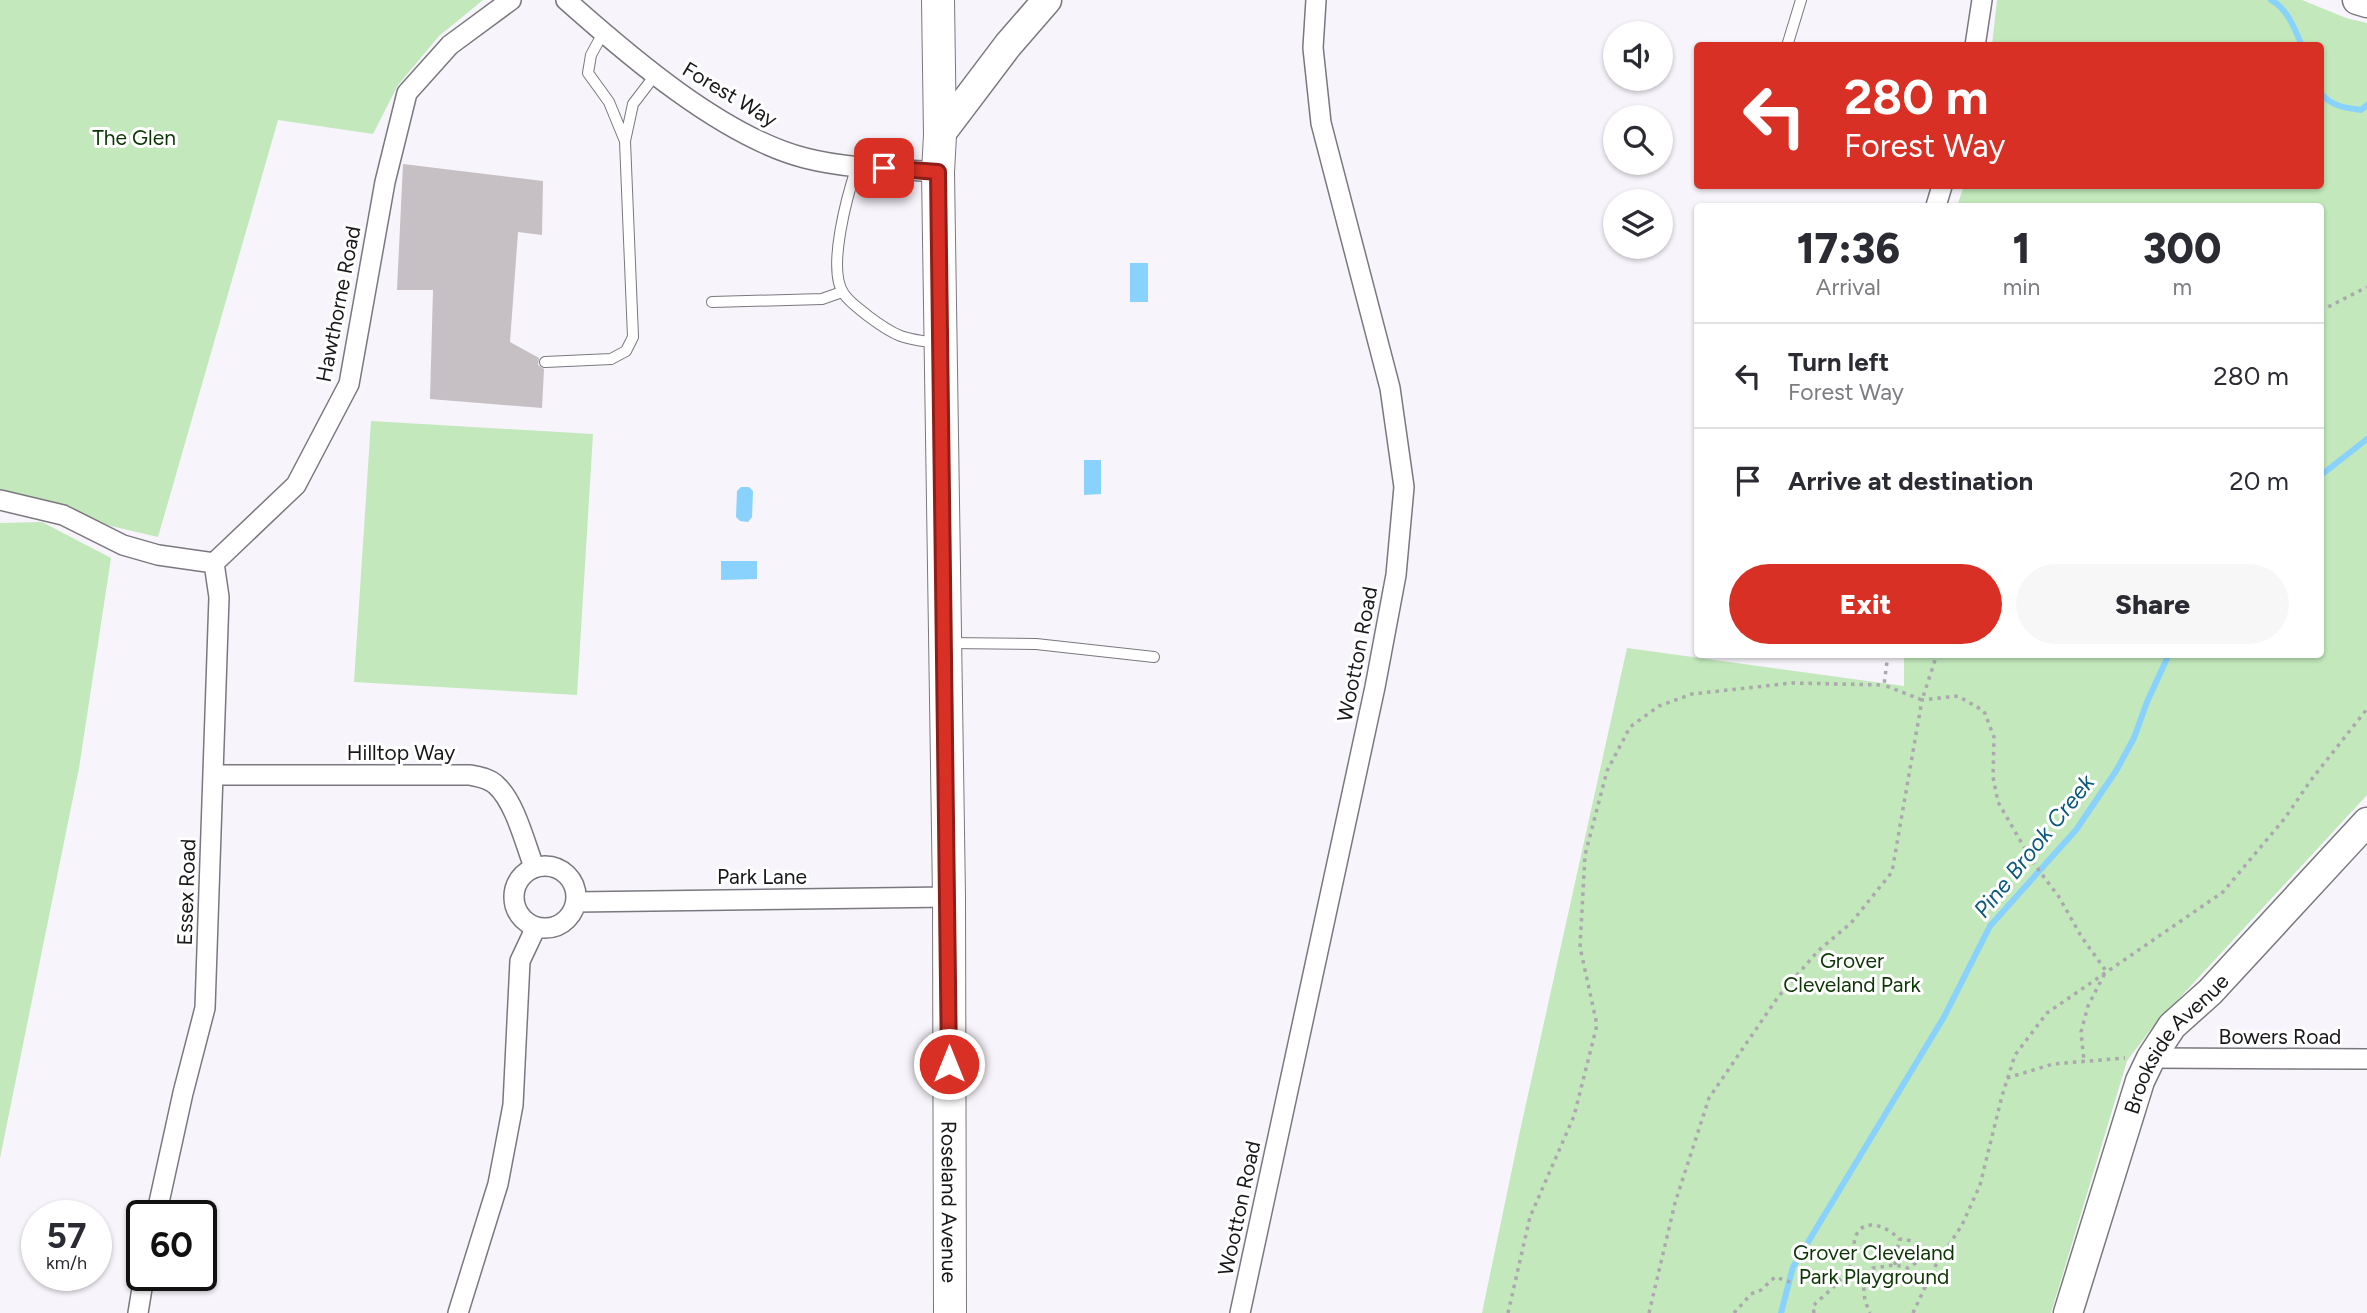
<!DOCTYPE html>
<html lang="en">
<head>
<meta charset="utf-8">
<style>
  :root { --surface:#fff; --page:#f7f7f7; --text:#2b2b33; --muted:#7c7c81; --line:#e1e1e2; --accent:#d93025 }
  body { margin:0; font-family:Figtree,sans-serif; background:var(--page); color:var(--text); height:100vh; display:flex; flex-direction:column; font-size:26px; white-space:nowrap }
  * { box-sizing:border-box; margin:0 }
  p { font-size:23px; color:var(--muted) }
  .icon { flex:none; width:38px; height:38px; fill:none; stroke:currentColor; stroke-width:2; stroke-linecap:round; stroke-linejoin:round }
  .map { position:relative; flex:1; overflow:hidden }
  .sheet { position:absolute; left:1694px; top:203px; width:630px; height:455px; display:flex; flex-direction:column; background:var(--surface); border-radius:7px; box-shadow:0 2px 5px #0004 }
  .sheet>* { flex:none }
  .hud { position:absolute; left:1694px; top:42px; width:630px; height:147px; border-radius:7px; box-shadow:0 2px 5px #0004; background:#d93025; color:#fff; overflow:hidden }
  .controls { position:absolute; left:1603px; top:21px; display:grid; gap:14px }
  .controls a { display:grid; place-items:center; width:70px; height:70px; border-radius:50%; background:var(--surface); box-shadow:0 2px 5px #0004; font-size:35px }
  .speed { position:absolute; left:21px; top:1200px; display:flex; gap:14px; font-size:35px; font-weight:700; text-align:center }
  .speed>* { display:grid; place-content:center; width:91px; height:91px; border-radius:50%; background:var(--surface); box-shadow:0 2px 5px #0004; line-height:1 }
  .speed small { font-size:18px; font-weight:400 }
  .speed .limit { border:4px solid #111; border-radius:10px; background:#fff; color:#111 }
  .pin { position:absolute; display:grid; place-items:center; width:60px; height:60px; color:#fff; margin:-30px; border-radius:14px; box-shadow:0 4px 10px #0006 }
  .me { position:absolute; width:77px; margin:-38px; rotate:0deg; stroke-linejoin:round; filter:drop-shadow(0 0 5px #0008) }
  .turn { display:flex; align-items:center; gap:24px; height:147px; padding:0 35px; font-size:32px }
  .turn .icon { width:91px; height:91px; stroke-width:2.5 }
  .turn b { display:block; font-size:49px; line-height:60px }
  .eta { display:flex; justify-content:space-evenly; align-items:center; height:119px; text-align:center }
  .eta b { font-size:42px; font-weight:800; line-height:49px }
  .action { display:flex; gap:14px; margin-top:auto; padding:14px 35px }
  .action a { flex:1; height:80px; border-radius:42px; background:var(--accent); color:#fff; font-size:28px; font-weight:800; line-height:80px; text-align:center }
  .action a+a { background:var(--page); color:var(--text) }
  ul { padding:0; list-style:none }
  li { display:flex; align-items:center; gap:21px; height:105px; padding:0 35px; border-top:2px solid var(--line) }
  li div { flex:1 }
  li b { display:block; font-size:26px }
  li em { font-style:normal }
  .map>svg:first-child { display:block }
  .green { fill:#c2e8bb }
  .water { fill:#89d2fd }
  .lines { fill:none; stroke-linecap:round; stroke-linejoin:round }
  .stream { stroke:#89d2fd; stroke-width:6 }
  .building { fill:#c6bfc3 }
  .lane-casing { stroke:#7a787e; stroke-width:12 }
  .street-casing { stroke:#7a787e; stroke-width:22 }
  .secondary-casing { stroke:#7a787e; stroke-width:31 }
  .primary-casing { stroke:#7a787e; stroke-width:34 }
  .path { stroke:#aba8ae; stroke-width:3.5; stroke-dasharray:3.5 5; stroke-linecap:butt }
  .lane { stroke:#fff; stroke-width:10 }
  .street { stroke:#fff; stroke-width:19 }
  .secondary { stroke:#fff; stroke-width:28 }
  .primary { stroke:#fff; stroke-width:32 }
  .route-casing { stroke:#8d1f18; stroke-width:18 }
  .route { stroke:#d93025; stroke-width:12 }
  .labels { text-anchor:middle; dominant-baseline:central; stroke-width:6; stroke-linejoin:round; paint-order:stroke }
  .street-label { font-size:21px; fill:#181719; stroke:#fff }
  .park-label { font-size:21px; fill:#0c3604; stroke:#fff }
  .water-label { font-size:23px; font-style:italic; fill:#0c597d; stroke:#fff }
</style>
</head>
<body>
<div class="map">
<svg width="2367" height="1313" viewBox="0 0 2367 1313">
  <rect width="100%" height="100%" fill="#f7f4fb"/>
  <path class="green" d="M0 0H483L439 36 398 85 373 134 278 120 158 537 111 526 0 489Z
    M1997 0H2302L2346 18 2367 23V795L2151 1029 2127 1061 2051 1313H1482L1520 1131 1627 648 1904 686V655L2320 654V206H1957L1964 186H2320V46L1992 45Z
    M371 421 593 434 577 695 354 682Z
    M42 522 111 558 79 768 0 1158V523Z"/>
  <path class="water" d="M1130 263H1148V302H1130Z
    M1084 460H1101V494L1084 495Z
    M741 487H749L753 491 752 517 748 522 740 521 736 517 737 491Z
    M721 561H757V579L721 580Z"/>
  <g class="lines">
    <path class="stream" d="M2271 0C2287 8 2295 29 2302 46
      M2320 92C2330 106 2345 108 2361 110L2367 105
      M2320 476 2367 439
      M1781 1313 1793 1267 1944 1017 1990 926 2076 830 2116 771 2134 738 2147 702 2169 654"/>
  </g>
  <path class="building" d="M403 164 543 181 542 235 518 232 510 342 539 358 538 365 544 369 542 408 430 399 433 290H397Z"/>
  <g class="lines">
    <defs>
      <path id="lane" d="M1787 46 1801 0
        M625 141 633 104 656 74
        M857 166C848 193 826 270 844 294 850 303 860 309 868 316 896 337 903 339 938 343
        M712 302 822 299 842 292
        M545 362 611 359 626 351 633 337 625 141 609 102 588 73 591 55 603 33
        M949 643 1036 644 1154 657"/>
      <path id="street" d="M566 0C629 56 723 137 805 158 848 169 893 169 938 172
        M1975 46 1982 0
        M1936 206 1942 186
        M0 500 63 515 123 545 158 555 214 563 296 485 349 384 385 182 407 93 450 45 511 0
        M213 775H470C479 777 489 778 496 785 515 802 525 843 534 867
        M514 897a31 31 0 1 1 62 0a31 31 0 1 1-62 0Z
        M576 902 949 897
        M2151 1058 2367 1059
        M156 1216 183 1093 205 1008 219 597 214 563
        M138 1313 144 1276
        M458 1313 498 1184 513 1105 520 961 536 927
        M1240 1313 1375 687 1396 575 1404 487 1390 388 1321 123 1313 48 1316 0"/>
      <g id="secondary">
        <path d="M2357 0 2367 3"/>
        <path d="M940 135 1008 45 1047 0"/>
        <path id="s1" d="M2068 1313 2140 1081 2151 1058 2172 1026 2210 992 2367 822"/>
      </g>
      <g id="primary">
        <path id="s2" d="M938 0 940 135 938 172 949 897 950 1313"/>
      </g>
    </defs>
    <use href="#lane" class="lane-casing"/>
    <use href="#street" class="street-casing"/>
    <use href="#secondary" class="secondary-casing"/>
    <use href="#primary" class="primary-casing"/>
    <path class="path" d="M2320 309 2328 307 2367 287
      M1888 654 1884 685 1922 700 1937 654
      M2007 1078 2053 1064 2125 1058
      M1895 1265 1899 1239
      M1508 1313 1530 1217 1574 1116 1597 1025 1580 947 1585 855 1607 771 1630 727 1659 706 1692 694 1792 683 1884 685
      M1649 1313 1675 1203 1709 1098 1778 997 1818 951 1851 923 1892 872 1922 700 1958 696 1984 711 1994 737 1993 777 1998 802 2032 861 2059 897 2081 936 2106 971 2088 1006 2081 1032 2084 1061
      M1734 1313 1751 1294 1761 1290 1775 1277 1793 1283
      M1814 1313 1813 1306C1826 1293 1847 1278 1853 1260 1856 1253 1853 1245 1855 1238 1863 1215 1888 1227 1899 1239 1911 1240 1917 1241 1923 1253L1919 1261 1908 1268 1895 1265 1873 1268 1863 1281 1865 1301 1870 1313
      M1913 1313 1934 1268 1962 1225 1980 1185 2002 1096 2015 1055 2047 1013 2223 892 2285 818 2311 780 2367 709"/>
    <use href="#lane" class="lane"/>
    <use href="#street" class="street"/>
    <use href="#secondary" class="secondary"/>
    <use href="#primary" class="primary"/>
  </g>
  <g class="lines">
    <defs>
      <path id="route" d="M884 168 938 172 949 1064"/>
    </defs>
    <use href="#route" class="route-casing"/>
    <use href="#route" class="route"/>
  </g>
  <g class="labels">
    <g class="street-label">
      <text transform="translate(730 94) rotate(31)">Forest Way</text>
      <text transform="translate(338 304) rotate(-79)">Hawthorne Road</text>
      <text transform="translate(1357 654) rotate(-79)">Wootton Road</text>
      <text x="401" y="752">Hilltop Way</text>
      <text x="762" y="876">Park Lane</text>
      <text transform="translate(186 892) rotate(-88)">Essex Road</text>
      <text x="2280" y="1036">Bowers Road</text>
      <text stroke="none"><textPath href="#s1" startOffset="294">Brookside Avenue</textPath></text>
      <text stroke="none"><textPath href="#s2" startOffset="1202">Roseland Avenue</textPath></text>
      <text transform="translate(1239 1208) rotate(-78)">Wootton Road</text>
    </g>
    <g class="park-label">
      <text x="134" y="137">The Glen</text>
      <text x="1852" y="960">Grover<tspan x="1852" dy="24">Cleveland Park</tspan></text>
      <text x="1874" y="1252">Grover Cleveland<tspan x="1874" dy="24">Park Playground</tspan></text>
    </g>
    <g class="water-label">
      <text transform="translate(2034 846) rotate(-51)">Pine Brook Creek</text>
    </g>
  </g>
</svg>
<div class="controls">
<a><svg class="icon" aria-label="sound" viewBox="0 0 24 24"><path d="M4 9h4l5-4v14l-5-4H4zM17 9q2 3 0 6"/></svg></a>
<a><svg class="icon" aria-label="search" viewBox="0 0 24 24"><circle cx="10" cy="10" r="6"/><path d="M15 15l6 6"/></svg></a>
<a><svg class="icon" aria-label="layers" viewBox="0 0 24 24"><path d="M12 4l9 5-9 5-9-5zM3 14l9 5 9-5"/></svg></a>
</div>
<div class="speed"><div>57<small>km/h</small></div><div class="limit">60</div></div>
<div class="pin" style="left:884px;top:168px;background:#d93025"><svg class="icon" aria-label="arrive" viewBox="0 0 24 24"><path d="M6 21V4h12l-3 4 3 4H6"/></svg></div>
<svg class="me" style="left:949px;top:1064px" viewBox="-20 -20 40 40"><circle r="17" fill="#d93025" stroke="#fff" stroke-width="3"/><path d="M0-11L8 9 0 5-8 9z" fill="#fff"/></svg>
<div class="hud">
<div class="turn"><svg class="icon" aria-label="left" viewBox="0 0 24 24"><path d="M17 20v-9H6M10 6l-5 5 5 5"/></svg><div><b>280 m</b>Forest Way</div></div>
</div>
<section class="sheet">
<div class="eta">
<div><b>17:36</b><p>Arrival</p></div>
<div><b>1</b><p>min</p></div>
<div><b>300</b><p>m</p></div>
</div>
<ul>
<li><svg class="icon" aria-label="left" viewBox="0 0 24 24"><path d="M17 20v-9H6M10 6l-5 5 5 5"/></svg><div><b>Turn left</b><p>Forest Way</p></div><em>280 m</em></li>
<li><svg class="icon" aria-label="arrive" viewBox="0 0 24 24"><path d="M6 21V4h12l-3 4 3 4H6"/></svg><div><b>Arrive at destination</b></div><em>20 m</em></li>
</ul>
<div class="action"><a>Exit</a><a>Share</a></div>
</section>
</div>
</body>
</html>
